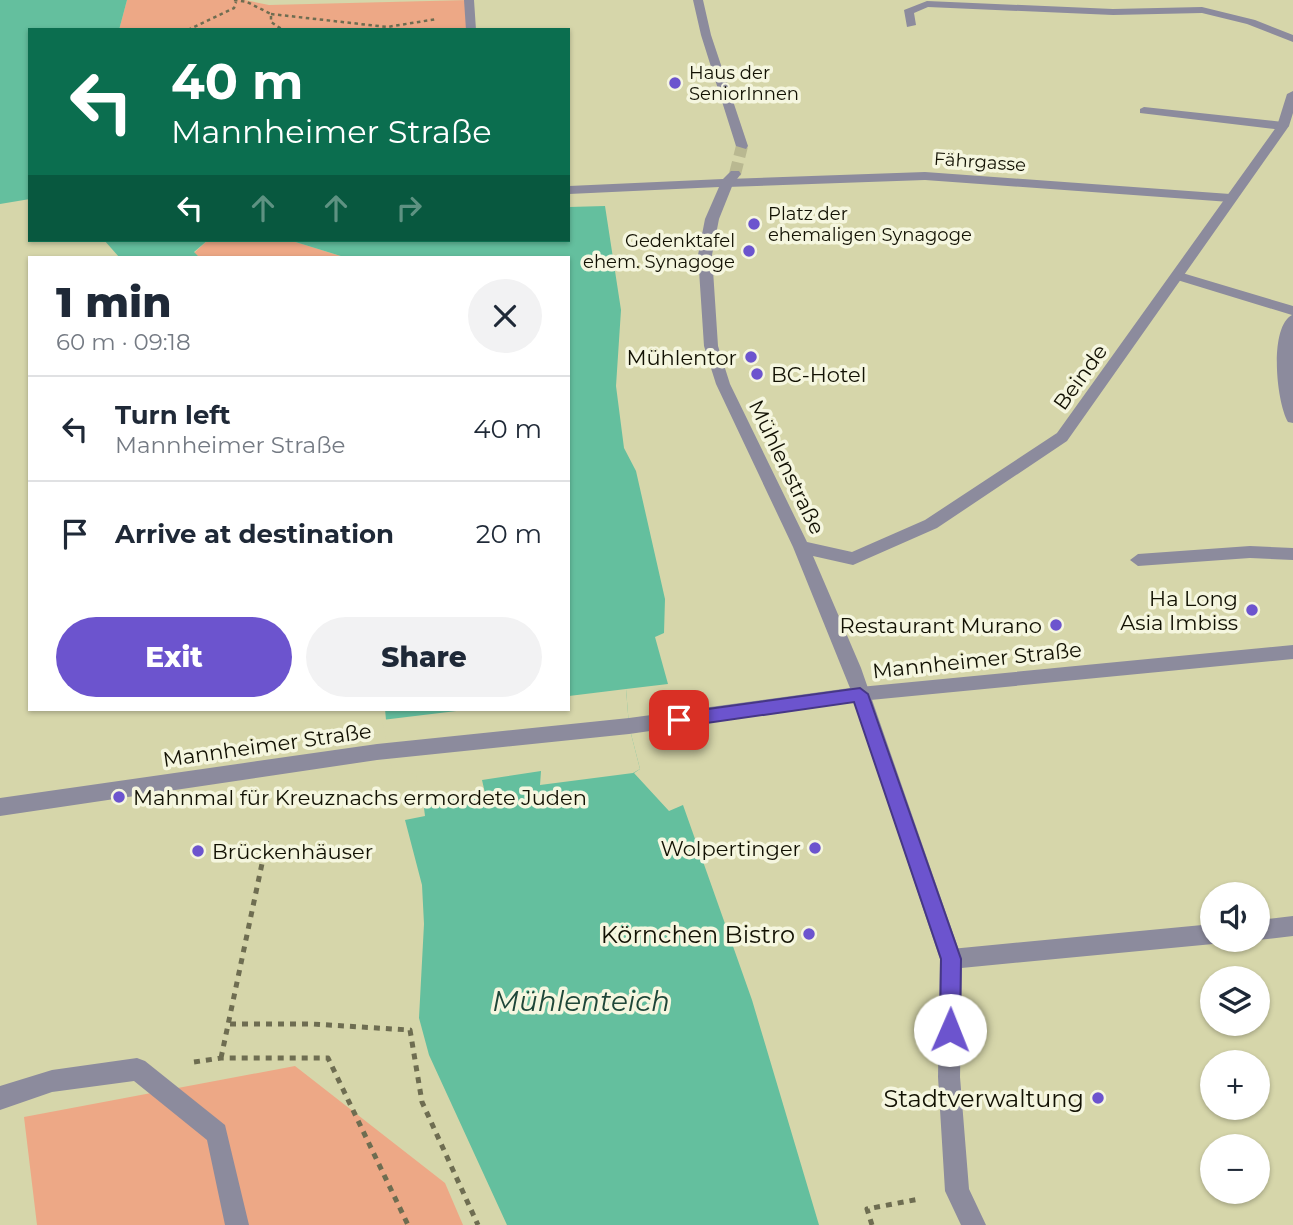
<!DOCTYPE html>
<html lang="en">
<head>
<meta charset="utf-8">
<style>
  :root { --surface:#fff; --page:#f2f2f3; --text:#1f2937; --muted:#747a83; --line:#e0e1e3; --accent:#6c54ce }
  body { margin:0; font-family:Montserrat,sans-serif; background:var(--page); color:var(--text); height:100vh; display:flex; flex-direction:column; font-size:26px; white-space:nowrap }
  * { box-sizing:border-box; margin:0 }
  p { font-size:23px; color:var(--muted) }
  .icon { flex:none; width:38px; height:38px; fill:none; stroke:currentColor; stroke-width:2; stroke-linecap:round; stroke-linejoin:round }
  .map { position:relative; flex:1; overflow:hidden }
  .side { position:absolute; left:28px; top:256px; width:542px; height:455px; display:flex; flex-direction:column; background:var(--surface); border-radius:0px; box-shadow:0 2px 5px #0004 }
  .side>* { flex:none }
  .banner { position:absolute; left:28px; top:28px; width:542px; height:214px; border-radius:0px; box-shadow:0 2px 5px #0004; background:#0b6e4f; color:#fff; overflow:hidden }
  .tools { position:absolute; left:1200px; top:882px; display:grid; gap:14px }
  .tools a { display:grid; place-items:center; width:70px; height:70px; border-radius:50%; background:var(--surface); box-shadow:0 2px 5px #0004; font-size:35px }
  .pin { position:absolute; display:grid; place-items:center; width:60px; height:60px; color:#fff; margin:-30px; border-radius:14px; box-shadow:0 4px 10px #0006 }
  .me { position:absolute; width:77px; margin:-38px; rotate:1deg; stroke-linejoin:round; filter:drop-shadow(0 0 5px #0008) }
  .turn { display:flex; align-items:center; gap:24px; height:147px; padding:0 28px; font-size:32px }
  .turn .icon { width:91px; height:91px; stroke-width:2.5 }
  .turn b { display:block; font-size:49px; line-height:60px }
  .lanes { display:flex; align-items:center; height:66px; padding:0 28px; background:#0003; justify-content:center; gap:35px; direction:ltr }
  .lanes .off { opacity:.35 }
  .round { display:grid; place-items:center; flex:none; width:74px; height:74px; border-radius:37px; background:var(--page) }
  .summary { display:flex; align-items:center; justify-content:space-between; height:119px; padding:0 28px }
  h1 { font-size:42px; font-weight:800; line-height:52px }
  .action { display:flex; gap:14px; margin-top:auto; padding:14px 28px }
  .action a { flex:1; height:80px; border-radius:42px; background:var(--accent); color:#fff; font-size:28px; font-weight:800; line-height:80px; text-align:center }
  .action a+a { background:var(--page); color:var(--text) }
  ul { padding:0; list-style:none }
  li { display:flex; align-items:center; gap:21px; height:105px; padding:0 28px; border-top:2px solid var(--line) }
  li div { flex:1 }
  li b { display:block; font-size:26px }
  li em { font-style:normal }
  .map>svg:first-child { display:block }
  .green { fill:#eda886 }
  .water { fill:#64bf9e }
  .pier { fill:#d6d6aa }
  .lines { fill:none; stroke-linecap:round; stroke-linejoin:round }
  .minor-tunnel { stroke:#b9b891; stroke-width:12; stroke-dasharray:12 6; stroke-linecap:butt }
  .path-far1 { stroke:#6e6d51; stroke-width:2.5; stroke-dasharray:3.5 3.5; stroke-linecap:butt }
  .path { stroke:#6e6d51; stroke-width:5; stroke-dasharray:6 6; stroke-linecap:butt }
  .service { fill:#8c8b9d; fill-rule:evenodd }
  .pedestrian { fill:#8c8b9d; fill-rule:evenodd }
  .minor { fill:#8c8b9d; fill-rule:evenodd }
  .route { fill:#6c54ce; stroke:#463786; stroke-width:2 }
  .poi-dot { fill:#6c54ce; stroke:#f5f6df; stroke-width:2.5 }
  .labels { text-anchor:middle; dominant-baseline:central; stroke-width:7; stroke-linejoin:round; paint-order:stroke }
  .far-poi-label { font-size:18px; fill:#121103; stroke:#f5f6df; text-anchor:start }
  .far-street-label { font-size:18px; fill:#121103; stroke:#f5f6df }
  .poi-label { font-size:21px; fill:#121103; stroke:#f5f6df; text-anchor:end }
  .street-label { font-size:21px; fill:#121103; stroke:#f5f6df }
  .near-poi-label { font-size:24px; fill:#121103; stroke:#f5f6df; text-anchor:end }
  .near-water-label { font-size:28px; font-style:italic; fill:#1e4638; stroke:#f5f6df }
</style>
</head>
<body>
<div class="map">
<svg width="1293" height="1225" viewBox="0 0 1293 1225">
  <rect width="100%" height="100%" fill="#d6d6aa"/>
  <path class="green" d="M127 0H245L269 5 469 0 471 30H119Z
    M208 240H289L344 257H199L194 253Z
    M295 1066 445 1183 463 1225H37L24 1117Z"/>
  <path class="water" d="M0 0H127L119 30H30V199L0 204Z
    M605 206 621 310 616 386 624 448 636 471 665 599 664 633 655 637 668 684 626 689 629 726 640 769 634 773 669 811 683 805 752 1000 819 1225H507L429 1055 419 1018 424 924 422 885 405 820 425 816 419 769 386 720 385 709H569V257H344L289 240H569V207Z
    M104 240H208L194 252 199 257H119Z"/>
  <path class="pier" d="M626 689 629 726 640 769 633 773 540 785 541 771 482 780 485 793 420 804 416 773 393 774 382 720 473 709H569V696Z"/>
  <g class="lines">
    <path class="minor-tunnel" d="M735 174 742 146"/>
    <path class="path-far1" d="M234 0 247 2 271 14V22L283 30
      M271 14 387 27 437 19
      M188 30 234 8 236 2"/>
    <path class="path" d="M230 1024H312L410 1030 422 1102 478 1225
      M221 1058 267 840
      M194 1062 221 1058H328L408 1225
      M872 1225 867 1209 919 1199"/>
    <path class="service" d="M927 1 1113 9 1202 7 1255 20 1293 35V42L1247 24 1202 13 1113 15 928 7 914 13 916 25 907 27 904 10Z
      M1144 107 1283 122 1289 126 1283 130 1140 113V109Z
      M925 172 1230 194 1236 198 1230 202 925 180 727 187 721 183 727 179Z
      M1179 272 1293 306V423L1288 422C1276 401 1269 327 1292 315L1174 279 1172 276Z
      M1250 546 1293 548V560L1250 558 1138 566 1130 560 1138 554Z"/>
    <path class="pedestrian" d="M1293 645V659L860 701 853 699 851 694 853 689 860 687Z
      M1293 916V936L1258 940V920Z
      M1213 924V940H1221L1213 944 951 969 943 966 940 959 943 952 951 949Z"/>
    <path class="minor" d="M464 0H474L476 30H466Z
      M693 0H703L711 35 748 146 746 149 736 146 701 35Z
      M1293 91V113L1289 126 1067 441 937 528 853 565 813 556 861 668 962 959 960 1077 969 1189 986 1225H961L945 1191 938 1077 940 959 854 702 629 734 377 760 0 816V798L377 744 629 718 850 688 793 547 716 384 704 346 698 255 705 219 719 187 569 194V186L723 179 731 171H739L741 174 733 184 719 219 712 255 718 346 730 384 807 542 852 552 925 520 1057 433 1277 126 1287 94Z
      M137 1058 145 1061 225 1125 249 1225H225L207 1140 134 1081 52 1092 0 1110V1086L52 1070Z"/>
  </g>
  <path class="route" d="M860 688 868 694 961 959 960 1030 957 1037 950 1040 943 1037 940 1030 941 959 854 702 679 727 670 720 679 713Z"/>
  <g class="poi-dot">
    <circle cx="675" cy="83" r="7"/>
    <circle cx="754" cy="224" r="7"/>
    <circle cx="749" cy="251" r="7"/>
    <circle cx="751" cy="357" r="7"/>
    <circle cx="757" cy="374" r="7"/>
    <circle cx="1252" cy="610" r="7"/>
    <circle cx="1056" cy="625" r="7"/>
    <circle cx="119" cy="797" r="7"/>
    <circle cx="815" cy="848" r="7"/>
    <circle cx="198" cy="851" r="7"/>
    <circle cx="809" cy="934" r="7"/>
    <circle cx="1098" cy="1098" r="7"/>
  </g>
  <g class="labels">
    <g class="far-poi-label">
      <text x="689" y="73">Haus der<tspan x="689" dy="21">SeniorInnen</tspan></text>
      <text x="768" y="214">Platz der<tspan x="768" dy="21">ehemaligen Synagoge</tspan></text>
      <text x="735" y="241" text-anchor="end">Gedenktafel<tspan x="735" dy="21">ehem. Synagoge</tspan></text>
    </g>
    <g class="far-street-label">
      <text transform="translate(980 162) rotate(4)">Fährgasse</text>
    </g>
    <g class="poi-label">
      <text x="737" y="357">Mühlentor</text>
      <text x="771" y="374" text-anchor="start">BC-Hotel</text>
      <text x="1238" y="598">Ha Long<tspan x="1238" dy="24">Asia Imbiss</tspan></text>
      <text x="1042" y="625">Restaurant Murano</text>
      <text x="133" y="797" text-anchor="start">Mahnmal für Kreuznachs ermordete Juden</text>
      <text x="801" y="848">Wolpertinger</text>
      <text x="212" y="851" text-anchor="start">Brückenhäuser</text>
    </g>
    <g class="street-label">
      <text transform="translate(1080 377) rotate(-54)">Beinde</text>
      <text transform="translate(787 467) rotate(64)">Mühlenstraße</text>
      <text transform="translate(977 660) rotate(-6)">Mannheimer Straße</text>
      <text transform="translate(267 745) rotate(-8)">Mannheimer Straße</text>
    </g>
    <g class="near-poi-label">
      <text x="795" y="934">Körnchen Bistro</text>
      <text x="1084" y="1098">Stadtverwaltung</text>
    </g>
    <g class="near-water-label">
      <text x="581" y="1001">Mühlenteich</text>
    </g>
  </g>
</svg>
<div class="tools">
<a><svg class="icon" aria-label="sound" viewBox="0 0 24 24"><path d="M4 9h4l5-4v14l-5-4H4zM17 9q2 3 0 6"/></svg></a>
<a><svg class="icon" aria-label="layers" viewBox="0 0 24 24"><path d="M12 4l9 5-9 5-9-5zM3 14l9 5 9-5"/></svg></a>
<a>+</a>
<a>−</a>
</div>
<div class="pin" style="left:679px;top:720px;background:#d93025"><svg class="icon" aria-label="arrive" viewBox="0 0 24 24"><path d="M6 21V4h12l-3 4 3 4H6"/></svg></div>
<svg class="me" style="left:950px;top:1030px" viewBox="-20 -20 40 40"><circle r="19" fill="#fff"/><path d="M0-13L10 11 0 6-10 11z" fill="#6c54ce"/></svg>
<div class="banner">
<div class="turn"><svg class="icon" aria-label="left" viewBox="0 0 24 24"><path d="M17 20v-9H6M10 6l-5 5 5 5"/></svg><div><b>40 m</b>Mannheimer Straße</div></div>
<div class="lanes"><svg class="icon" aria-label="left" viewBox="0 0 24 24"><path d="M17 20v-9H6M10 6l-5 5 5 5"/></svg><svg class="icon off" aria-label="ahead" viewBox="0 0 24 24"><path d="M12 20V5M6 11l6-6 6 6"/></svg><svg class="icon off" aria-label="ahead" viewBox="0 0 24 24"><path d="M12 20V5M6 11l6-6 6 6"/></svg><svg class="icon off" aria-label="right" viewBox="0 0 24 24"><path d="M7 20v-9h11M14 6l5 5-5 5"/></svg></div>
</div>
<section class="side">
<div class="summary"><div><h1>1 min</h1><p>60 m · 09:18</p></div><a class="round"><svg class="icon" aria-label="close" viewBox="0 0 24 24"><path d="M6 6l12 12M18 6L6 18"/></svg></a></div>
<ul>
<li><svg class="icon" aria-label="left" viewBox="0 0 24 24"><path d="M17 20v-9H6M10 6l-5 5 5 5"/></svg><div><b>Turn left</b><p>Mannheimer Straße</p></div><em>40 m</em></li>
<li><svg class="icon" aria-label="arrive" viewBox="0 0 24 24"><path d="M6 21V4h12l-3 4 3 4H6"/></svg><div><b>Arrive at destination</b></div><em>20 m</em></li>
</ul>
<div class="action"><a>Exit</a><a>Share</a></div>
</section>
</div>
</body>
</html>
